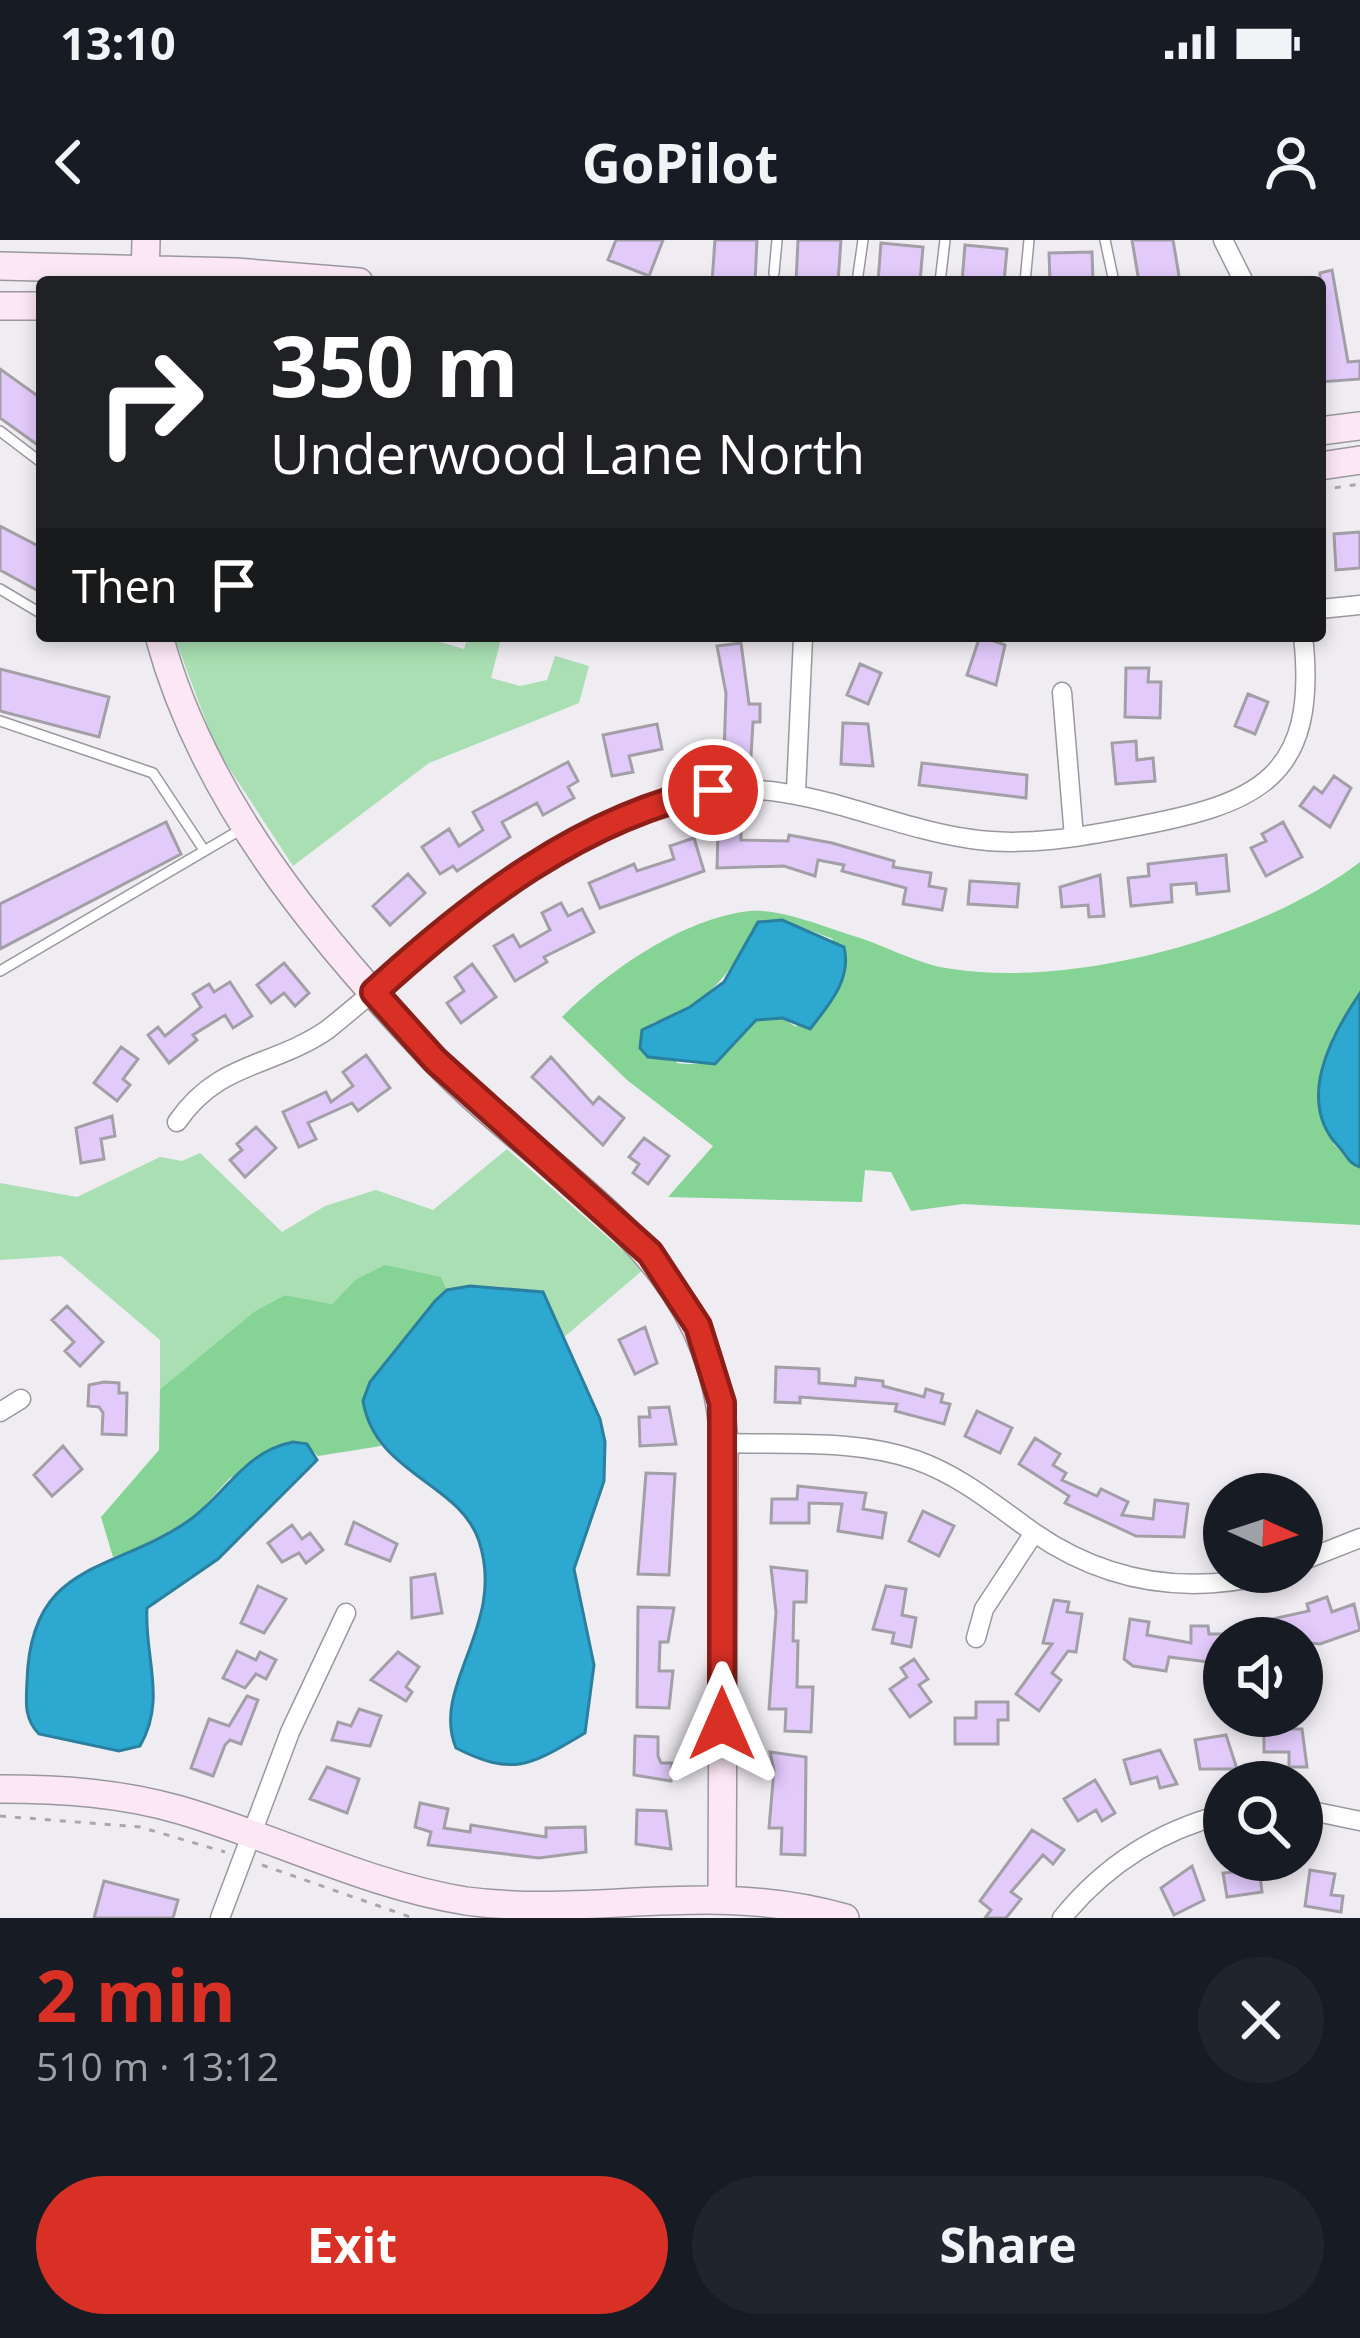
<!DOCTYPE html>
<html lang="en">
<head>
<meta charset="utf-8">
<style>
  :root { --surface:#171b24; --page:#20242c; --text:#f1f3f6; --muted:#9ea1a6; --accent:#d93025 }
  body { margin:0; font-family:"Open Sans",sans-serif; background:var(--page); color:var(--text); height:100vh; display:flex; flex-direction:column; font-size:45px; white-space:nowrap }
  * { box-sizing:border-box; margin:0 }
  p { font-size:39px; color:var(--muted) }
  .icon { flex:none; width:66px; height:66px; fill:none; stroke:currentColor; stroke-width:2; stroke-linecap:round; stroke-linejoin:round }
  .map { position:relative; height:1678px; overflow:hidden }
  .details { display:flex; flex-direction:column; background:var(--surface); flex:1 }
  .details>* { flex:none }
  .banner { position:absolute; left:36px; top:36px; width:1290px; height:366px; border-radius:12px; box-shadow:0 6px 18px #0003; background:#202124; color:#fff; overflow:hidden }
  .needle { width:78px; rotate:93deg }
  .tools { position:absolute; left:1203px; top:1233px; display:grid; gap:24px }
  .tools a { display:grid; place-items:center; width:120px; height:120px; border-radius:50%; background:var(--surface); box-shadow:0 6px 18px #0003; font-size:60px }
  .pin { position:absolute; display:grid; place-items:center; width:102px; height:102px; color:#fff; margin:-51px; border:6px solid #fff; border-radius:50%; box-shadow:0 3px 12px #0007 }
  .me { position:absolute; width:132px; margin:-66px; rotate:0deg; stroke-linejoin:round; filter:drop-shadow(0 0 9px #0008) }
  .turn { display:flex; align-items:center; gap:42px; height:252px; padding:0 36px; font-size:54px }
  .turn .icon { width:156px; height:156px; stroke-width:2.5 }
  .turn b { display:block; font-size:84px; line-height:102px }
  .then { display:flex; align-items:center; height:114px; padding:0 36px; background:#0003; gap:24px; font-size:45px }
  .round { display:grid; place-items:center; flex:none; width:126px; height:126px; border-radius:63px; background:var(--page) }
  .overview { display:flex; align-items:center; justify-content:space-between; height:204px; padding:0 36px }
  h1 { font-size:72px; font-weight:700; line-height:90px; color:var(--accent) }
  .cta { display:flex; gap:24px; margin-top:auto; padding:24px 36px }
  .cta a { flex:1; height:138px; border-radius:72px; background:var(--accent); color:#fff; font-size:48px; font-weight:700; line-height:138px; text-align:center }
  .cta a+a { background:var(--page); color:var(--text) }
  .status { display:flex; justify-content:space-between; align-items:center; height:84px; padding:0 60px; background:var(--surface); direction:ltr }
  .status svg { height:33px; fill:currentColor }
  header { display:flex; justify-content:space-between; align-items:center; height:156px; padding:0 36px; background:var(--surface); font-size:54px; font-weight:700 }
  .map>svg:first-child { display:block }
  .green { fill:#a9dfb2 }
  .forest { fill:#85d495; fill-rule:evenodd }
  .water { fill:#2ca8d1; stroke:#2a809e; stroke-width:3 }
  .building { fill:#e2cafb; stroke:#a29fa6; stroke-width:3 }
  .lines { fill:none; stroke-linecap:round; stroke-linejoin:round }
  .lane-casing { stroke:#9a989e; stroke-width:12 }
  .street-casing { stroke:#9a989e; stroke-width:21 }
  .secondary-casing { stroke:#9a989e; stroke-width:30 }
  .path { stroke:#aaa7ac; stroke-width:3; stroke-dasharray:6 9; stroke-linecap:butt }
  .lane { stroke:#fff; stroke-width:9 }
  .street { stroke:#fff; stroke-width:18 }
  .secondary { stroke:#fce7f4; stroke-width:27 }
  .route-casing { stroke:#8d1f18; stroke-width:30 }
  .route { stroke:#d93025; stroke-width:21 }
</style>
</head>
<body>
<div class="status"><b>13:10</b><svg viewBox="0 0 49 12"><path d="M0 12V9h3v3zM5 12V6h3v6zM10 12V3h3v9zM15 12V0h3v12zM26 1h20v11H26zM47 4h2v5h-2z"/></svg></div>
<header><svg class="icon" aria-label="back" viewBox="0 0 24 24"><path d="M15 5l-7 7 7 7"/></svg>GoPilot<svg class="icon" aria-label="person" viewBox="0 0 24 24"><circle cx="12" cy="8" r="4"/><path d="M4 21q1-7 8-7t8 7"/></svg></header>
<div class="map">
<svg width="1360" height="1678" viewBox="0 0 1360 1678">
  <rect width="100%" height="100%" fill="#efecf2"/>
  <path class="green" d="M174 396H419L464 409 468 396 501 399 491 438 520 446 547 440 555 416 589 426 579 463 429 523 293 626 216 508Z
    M507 909 644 1029 563 1098C548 1044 496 1041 447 1050L441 1037 355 1040 332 1064 285 1055 255 1071 160 1149V1100L61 1016 0 1020V943L77 957 160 917 182 921 200 913 282 992 325 966 376 950 433 970Z"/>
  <path class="forest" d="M1360 622V753L1332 798 1333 904 1360 927V985L963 964 911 971 891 932 865 930 862 962 668 957 713 906 627 840 562 777C608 731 683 678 750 671 780 668 828 688 857 697 888 707 920 725 952 729 1075 748 1261 698 1360 622ZM782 680 833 699 796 787 783 778 756 780C732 807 716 829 677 823L652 783C703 766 729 739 751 691Z
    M385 1025 441 1037 447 1050 370 1142 365 1173 381 1206 318 1216 306 1204 230 1238 194 1277 140 1308 113 1317 101 1277 159 1210 160 1149 255 1071 285 1055 332 1064 355 1040Z"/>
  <path class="water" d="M782 680 844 707C852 739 829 765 810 789L783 778 756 780 715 824 648 817 640 808 642 790 690 767 724 742 758 682Z
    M1360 753V927C1348 923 1348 917 1340 908 1295 863 1330 797 1360 753Z
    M470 1046 543 1052 600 1179 605 1202 604 1241 574 1329 594 1425 585 1493C532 1524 515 1538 456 1508 430 1445 507 1386 479 1301 460 1243 375 1234 363 1161L370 1142 435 1061 447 1050Z
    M293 1202 307 1204 317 1220 218 1319 147 1368C144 1417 167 1459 140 1506L119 1511 39 1494C24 1479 26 1462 27 1442 30 1318 115 1334 191 1279 227 1252 246 1211 293 1202Z"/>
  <path class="building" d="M616 0H663L649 36 608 20Z
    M715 0H757L755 42H712Z
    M798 0H841L838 42H796Z
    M1132 0H1173L1180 42H1139Z
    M881 3 923 7 920 42H878Z
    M965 5 1007 9 1004 42H962Z
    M1092 12 1093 42H1050L1049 13Z
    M1332 30 1348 122 1360 121V139L1320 142V33Z
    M0 129 42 159V208L0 178Z
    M0 286 42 308V353L0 330Z
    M1360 292V328L1336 330 1334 294Z
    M980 396 1005 405 996 445 967 435Z
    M741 403 749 464H760V482H753L751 516 724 515 726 453 717 406Z
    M860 424 881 433 868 464 847 455Z
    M1126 428H1149L1148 442H1161L1160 478 1125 477Z
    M0 429 109 457 99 497 0 471Z
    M1248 454 1268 462 1255 494 1235 486Z
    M843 483 868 484 873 526 841 524Z
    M657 484 662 509 629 516 633 532 612 536 603 495Z
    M1136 501 1137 520 1153 518 1155 541 1116 544 1112 503Z
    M568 522 578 541 568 547 574 558 543 575 537 563 502 582 510 597 457 631 453 626 440 634 422 607 449 589 459 606 483 590 473 572Z
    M922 523 1027 535 1026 558 919 545Z
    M1334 536 1351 548 1330 587 1300 566 1314 547 1322 553Z
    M166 582 181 614 0 709V664Z
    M1283 582 1302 617 1266 636 1251 608 1266 601 1262 594Z
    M718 592H741V600L788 601 789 595 832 603 894 621 893 627 931 633 929 646 946 649 942 670 903 664 906 648 842 631 844 625 818 620 815 636 784 626 717 628Z
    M694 598 704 631 600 668 589 643 634 624 637 631 674 619 670 606Z
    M1226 615 1229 651 1197 654 1196 643 1171 645 1172 662 1131 666 1128 638 1149 636 1148 624Z
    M408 634 425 653 390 685 373 666Z
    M1100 635 1104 676 1089 677 1088 665 1062 667 1060 647Z
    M970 641 1019 644 1017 667 968 664Z
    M561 663 568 676 582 669 594 692 544 717 547 722 515 741 494 706 513 695 520 707 550 690 542 673Z
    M284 723 309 753 295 766 284 753 271 763 257 745Z
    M472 724 496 757 461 783 447 763 464 751 455 737Z
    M230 742 252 776 233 788 225 775 193 795 197 800 169 823 148 795 158 787 165 796 201 767 193 754 209 744 214 752Z
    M121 807 138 819 123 839 130 845 117 861 94 843Z
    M366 815 390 848 358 871 352 863 308 883 316 899 299 907 283 872 326 852 331 862 353 846 343 832Z
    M551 817 593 864 599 857 624 878 603 905 532 837Z
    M112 876 115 896 101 899 104 919 81 923 76 888Z
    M256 887 276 908 245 937 230 920 242 910 237 904Z
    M644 898 669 916 648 944 633 933 639 924 629 917Z
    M67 1066 103 1102 80 1126 65 1111 74 1102 52 1080Z
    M645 1087 657 1123 635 1134 619 1100Z
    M776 1127 819 1129V1143L855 1146 856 1138 883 1141V1146L924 1157 926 1149 943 1154 941 1162 950 1164 944 1184 895 1171 897 1164 800 1157V1163L775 1162Z
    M104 1142 119 1143V1153H127L126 1195 102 1194 103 1173 99 1167 88 1166 89 1145Z
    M669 1167 676 1204 640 1206 639 1177H650L649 1168Z
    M977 1171 1012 1188 1000 1213 965 1196Z
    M1035 1198 1060 1214 1053 1225 1066 1233 1062 1240 1097 1256 1101 1249 1128 1262 1122 1275 1153 1279 1155 1260 1188 1264 1184 1297 1136 1296 1065 1263 1069 1256 1019 1224Z
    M63 1206 82 1229 52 1256 34 1235Z
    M646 1233 675 1234 669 1335 638 1334Z
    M798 1246 866 1253 863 1269 886 1273 882 1298 838 1291 842 1264 809 1263V1283H771L772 1259H797Z
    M923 1271 954 1286 939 1316 909 1301Z
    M354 1282 397 1304 390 1321 346 1304Z
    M292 1285 302 1299 310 1293 323 1310 306 1323 299 1313 282 1322 268 1303Z
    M771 1327 807 1331 806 1362H794L793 1401H798L797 1447H813L811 1492 785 1491 786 1469H769L776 1372Z
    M435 1334 442 1373 412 1378 411 1338Z
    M258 1346 286 1359 264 1393 241 1383Z
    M886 1346 906 1349 902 1375 916 1378 911 1407 892 1403 894 1393 873 1389Z
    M1327 1357 1332 1372 1354 1364 1360 1390 1320 1404 1258 1398 1254 1383 1309 1371 1307 1364Z
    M1054 1360 1069 1362 1067 1372 1082 1374 1076 1412 1068 1411 1052 1433 1061 1440 1039 1471 1016 1454 1052 1404 1043 1403Z
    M638 1367 674 1368 668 1402H660L659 1431H673L669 1468 637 1467Z
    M1130 1379 1149 1382 1147 1395 1191 1403V1386H1208L1209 1394H1224V1424L1169 1417 1166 1431 1133 1426 1124 1419Z
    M237 1411 256 1420 260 1412 276 1420 266 1439 256 1434 245 1448 223 1438Z
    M398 1412 419 1427 406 1447 412 1452 406 1461 371 1440Z
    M914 1419 928 1439 919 1445 931 1462 910 1477 890 1449 907 1437 901 1428Z
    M247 1456 258 1460 241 1504 230 1500 225 1505 213 1536 191 1528 209 1479 229 1486Z
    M976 1462H1008V1480H998V1504H955V1478H976Z
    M359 1469 381 1476 370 1506 332 1500 338 1482 351 1486Z
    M1264 1489H1302L1307 1527H1289V1512H1264Z
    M1226 1495 1237 1529H1200L1195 1500Z
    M635 1496 658 1497V1516L661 1523H672L671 1541 634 1535Z
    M1160 1510 1177 1544 1160 1548 1157 1537 1131 1544 1124 1520Z
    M770 1512 806 1517 805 1615 781 1614 782 1588H769L774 1530Z
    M327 1527 359 1539 347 1573 310 1559Z
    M1095 1540 1115 1573 1102 1581 1096 1570 1078 1581 1064 1559Z
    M420 1563 448 1569 444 1588 470 1592 471 1585 546 1597V1588L585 1587 586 1612 539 1618 428 1605 431 1592 415 1587Z
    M637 1570 666 1571 671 1609 636 1604Z
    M1032 1590 1064 1610 1053 1624 1043 1615 1011 1652 1021 1659 1006 1678H985L991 1670 980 1661Z
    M1241 1620H1258L1262 1652 1227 1657 1223 1633 1242 1631Z
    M1192 1626 1204 1660 1174 1675 1161 1648Z
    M1310 1630 1335 1634 1331 1655 1343 1656 1341 1672 1305 1666Z
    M104 1641 178 1660 173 1678H94Z"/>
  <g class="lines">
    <defs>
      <path id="lane" d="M1105 0 1114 42
        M774 33 777 0
        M857 42 863 0
        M940 42 945 0
        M1025 42 1029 0
        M0 191 42 223
        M0 349 42 374
        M78 396H82
        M0 481 153 533 204 610
        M0 731 240 590"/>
      <path id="street" d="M1223 0 1244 42
        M1320 369 1360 365
        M1062 452 1074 597
        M796 551 803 398
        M177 882C219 821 271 828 327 790 434 704 549 586 688 555 790 532 874 585 971 599 1024 607 1081 597 1133 587 1257 564 1319 539 1303 396
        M0 1172 21 1159
        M724 1203C786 1205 856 1199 916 1220 961 1236 995 1265 1033 1292 1108 1344 1190 1356 1278 1332
        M1302 1321 1360 1298
        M976 1398 984 1369 1034 1293
        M1302 1569 1360 1581
        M220 1678 290 1492 346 1373
        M1062 1678C1105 1625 1158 1591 1224 1574"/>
      <path id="secondary" d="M0 26 236 32 359 42
        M145 42 146 0
        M0 66H42
        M1320 191 1360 186
        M1320 226 1360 220
        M159 396C203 559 318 698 433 818 553 944 714 1010 724 1203L722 1657
        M0 1549C61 1549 121 1553 180 1570 276 1598 367 1645 466 1661 596 1678 708 1639 845 1678"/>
    </defs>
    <use href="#lane" class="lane-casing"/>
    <use href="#street" class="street-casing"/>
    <use href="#secondary" class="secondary-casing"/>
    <path class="path" d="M1320 250 1360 244
      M0 1576 140 1587 225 1612
      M262 1625 413 1678"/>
    <use href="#lane" class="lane"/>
    <use href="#street" class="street"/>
    <use href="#secondary" class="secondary"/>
  </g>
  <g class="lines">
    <defs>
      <path id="route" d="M713 550C583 576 470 664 374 752L435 820 650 1013 698 1086 722 1163V1484"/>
    </defs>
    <use href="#route" class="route-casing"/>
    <use href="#route" class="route"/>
  </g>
</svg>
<div class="tools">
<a><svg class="needle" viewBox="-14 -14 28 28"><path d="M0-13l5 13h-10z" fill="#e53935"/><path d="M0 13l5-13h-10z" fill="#9ea1a6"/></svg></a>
<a><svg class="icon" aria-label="sound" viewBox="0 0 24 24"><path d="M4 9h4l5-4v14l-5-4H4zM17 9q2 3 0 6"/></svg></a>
<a><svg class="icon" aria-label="search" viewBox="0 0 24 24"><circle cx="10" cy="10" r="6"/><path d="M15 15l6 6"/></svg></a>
</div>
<div class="pin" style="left:713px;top:550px;background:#d93025"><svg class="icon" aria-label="arrive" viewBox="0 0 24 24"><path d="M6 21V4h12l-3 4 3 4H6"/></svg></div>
<svg class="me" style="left:722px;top:1484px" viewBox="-20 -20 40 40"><path d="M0-17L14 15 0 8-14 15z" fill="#d93025" stroke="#fff" stroke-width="4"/></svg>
<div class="banner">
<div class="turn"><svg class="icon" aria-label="right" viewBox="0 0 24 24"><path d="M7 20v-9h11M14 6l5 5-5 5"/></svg><div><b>350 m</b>Underwood Lane North</div></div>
<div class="then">Then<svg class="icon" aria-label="arrive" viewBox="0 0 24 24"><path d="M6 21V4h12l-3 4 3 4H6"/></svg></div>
</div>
</div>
<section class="details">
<div class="overview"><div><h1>2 min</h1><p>510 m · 13:12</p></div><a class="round"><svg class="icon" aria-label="close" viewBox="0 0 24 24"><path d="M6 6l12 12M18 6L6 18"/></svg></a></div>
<div class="cta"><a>Exit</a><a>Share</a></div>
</section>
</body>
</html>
